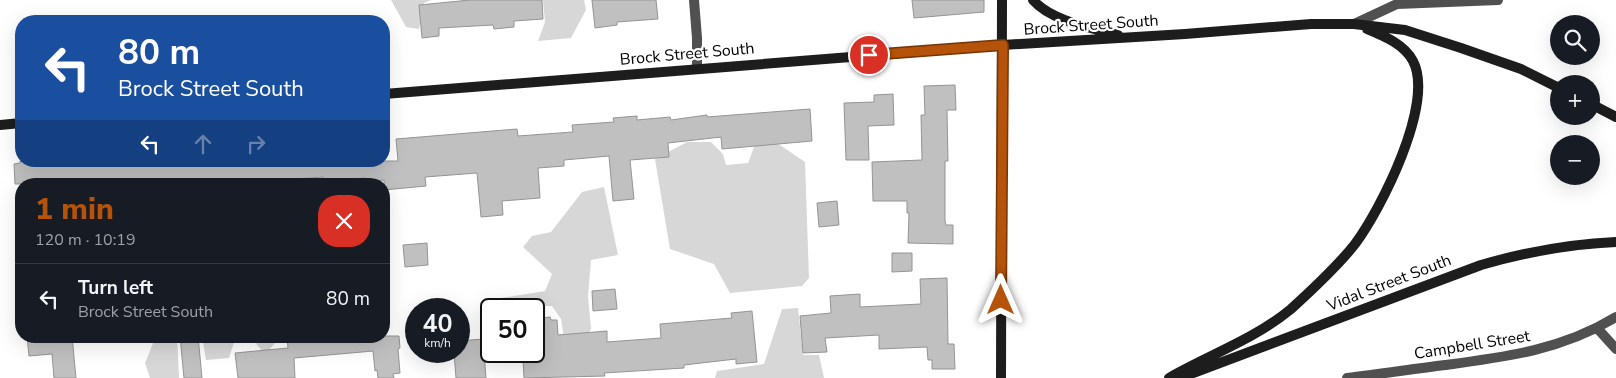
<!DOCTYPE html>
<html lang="en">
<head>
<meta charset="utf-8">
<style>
  :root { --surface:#171b24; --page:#242831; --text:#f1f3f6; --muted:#9ea1a6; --line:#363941; --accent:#b45309 }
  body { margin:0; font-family:"Nunito Sans",sans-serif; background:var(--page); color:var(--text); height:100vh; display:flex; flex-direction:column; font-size:19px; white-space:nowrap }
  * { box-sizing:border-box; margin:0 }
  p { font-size:16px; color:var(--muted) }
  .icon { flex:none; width:28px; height:28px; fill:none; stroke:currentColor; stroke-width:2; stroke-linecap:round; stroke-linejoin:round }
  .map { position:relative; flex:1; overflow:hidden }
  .drawer { position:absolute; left:15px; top:178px; width:375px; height:165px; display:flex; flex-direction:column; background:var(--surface); border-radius:20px; box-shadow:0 5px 20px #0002 }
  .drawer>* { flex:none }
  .banner { position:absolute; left:15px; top:15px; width:375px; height:152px; border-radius:20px; box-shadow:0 5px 20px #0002; background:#1a4fa0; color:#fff; overflow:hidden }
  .fabs { position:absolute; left:1550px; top:15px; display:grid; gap:10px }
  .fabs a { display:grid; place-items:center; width:50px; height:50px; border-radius:50%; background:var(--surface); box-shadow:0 5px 20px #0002; font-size:25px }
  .speed { position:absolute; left:405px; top:298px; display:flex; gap:10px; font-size:25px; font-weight:700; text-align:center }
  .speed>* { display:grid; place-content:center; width:65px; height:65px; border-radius:50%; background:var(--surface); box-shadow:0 5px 20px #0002; line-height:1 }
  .speed small { font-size:12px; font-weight:400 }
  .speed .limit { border:2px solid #111; border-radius:8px; background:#fff; color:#111 }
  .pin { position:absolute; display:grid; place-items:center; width:42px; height:42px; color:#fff; margin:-21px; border:2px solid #fff; border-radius:50%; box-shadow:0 1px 5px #0007 }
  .me { position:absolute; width:55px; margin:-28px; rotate:0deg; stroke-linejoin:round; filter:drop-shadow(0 0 4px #0008) }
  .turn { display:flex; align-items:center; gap:18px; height:105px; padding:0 20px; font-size:22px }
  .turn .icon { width:65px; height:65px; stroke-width:2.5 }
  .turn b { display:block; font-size:35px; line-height:42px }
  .lanes { display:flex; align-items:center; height:48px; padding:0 20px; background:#0003; justify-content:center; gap:25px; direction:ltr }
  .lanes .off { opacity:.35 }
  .round { display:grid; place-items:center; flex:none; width:52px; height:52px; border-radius:20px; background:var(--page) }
  .overview { display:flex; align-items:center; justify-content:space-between; height:85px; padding:0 20px }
  h1 { font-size:30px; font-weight:800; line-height:38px; color:var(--accent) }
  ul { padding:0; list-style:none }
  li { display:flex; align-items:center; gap:15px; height:70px; padding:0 20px; border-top:1px solid var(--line) }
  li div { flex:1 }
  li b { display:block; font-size:19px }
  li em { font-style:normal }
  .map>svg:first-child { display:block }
  .green { fill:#d7d7d7 }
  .building { fill:#c0c0c0; stroke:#949494 }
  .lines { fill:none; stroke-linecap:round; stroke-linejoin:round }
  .minor { stroke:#505050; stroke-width:10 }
  .tertiary { stroke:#505050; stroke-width:10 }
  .secondary { stroke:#1d1d1d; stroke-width:10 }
  .route-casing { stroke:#753606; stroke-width:12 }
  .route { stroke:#b45309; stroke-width:9 }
  .labels { text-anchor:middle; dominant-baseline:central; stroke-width:4.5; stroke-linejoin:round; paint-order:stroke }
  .street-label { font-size:16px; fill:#000; stroke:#fff }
</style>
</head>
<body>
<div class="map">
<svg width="1616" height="378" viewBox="0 0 1616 378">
  <rect width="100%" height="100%" fill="#fff"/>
  <path class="green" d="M391 0H431L424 3 419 29 406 27Z
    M543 0H584L586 10 571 38 538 41 545 22Z
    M757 139H771L805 162 809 278 802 286 730 293 714 264 670 249 655 159 687 142H711L723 154 726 165 748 163Z
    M604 187 618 255 591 260 588 296 591 329 583 343 565 345 561 319 552 306H536L533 309H498L501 298 545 291 552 274 523 247 532 236 551 232 582 192Z
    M798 308 803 355H819L824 378H715L717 371 764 364 782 309Z
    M156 336H177L179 378H150L145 363Z
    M202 336H236L229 358 206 360Z
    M254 336H279V339L265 354 257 345Z"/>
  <path class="building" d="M470 0H542L543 19 514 21V27L494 29 493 25 439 28V36L422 38 419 5Z
    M592 0H656L658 19 617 22V25L595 28Z
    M912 0H984V12L914 18Z
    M955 85 956 110H947L948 161H945V221L946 225H953V244L908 243 909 213H907V201H873L872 162 922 160 921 115H925L924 86Z
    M893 94 894 125 868 126 869 160H846L844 103 874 102V95Z
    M810 109 812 141 722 149 721 137 668 143 669 157 630 160 634 199 613 201 609 156 564 160V166L538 168 540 198 502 201 503 215 481 217 477 173 425 177 426 186 384 190V180L366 182 365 178 323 181V177L283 180V182H279V184H15L14 164 20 163V161H46V165L76 161H96V163L131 161V166L182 163V161H398L396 139 517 129 518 136 573 132 572 125 614 122 613 118 637 116V120L670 117 671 120 707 115V117Z
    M837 201 839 225 819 227 817 203Z
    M427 243 428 265 405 267 403 245Z
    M892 253H912V271L892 272Z
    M947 278 948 344H954L955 369H932V360H928L927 347 879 349V335L825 338 827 352 803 353 800 316 831 313 830 296 860 294V307L921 304 920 279Z
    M615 289 617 309 593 311 592 291Z
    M752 311 757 362 736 364V359L684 365V368L604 373 605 376 524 378 523 359H528V351H534V319L550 317 551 320H557L558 335 607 331V342L661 338 660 324 732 318 731 313Z
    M27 336H72L76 378H54L52 354 29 356Z
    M180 336H198L202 378H184Z
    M287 336H399L400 348 398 349 400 373 393 374 394 378H378L377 370 375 371 373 351 294 358 295 378H238L235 353 288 348Z
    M483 339 486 378H456L454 353 459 351V341Z"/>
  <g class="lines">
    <path class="minor" d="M694 0 697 38V68
      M1597 328 1616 349"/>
    <path class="tertiary" d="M1354 24 1397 4 1498 0
      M1347 378C1380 374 1413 369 1445 365 1506 357 1562 350 1616 317"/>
    <path class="secondary" d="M1033 0C1051 21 1092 28 1118 35
      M384 94 1003 45 1185 34 1311 24H1354L1405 30 1461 48 1521 69 1559 88
      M1591 104 1616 117
      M0 125 21 123
      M1001 378 1002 0
      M1169 378C1209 355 1255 339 1291 309 1313 289 1337 267 1355 244 1381 209 1435 103 1413 61 1404 44 1384 36 1367 29
      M1180 378 1481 265C1526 252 1570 244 1616 242"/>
  </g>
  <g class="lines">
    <defs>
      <path id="route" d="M869 55 1003 45 1001 300"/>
    </defs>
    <use href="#route" class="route-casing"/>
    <use href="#route" class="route"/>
  </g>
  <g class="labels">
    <g class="street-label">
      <text transform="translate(1091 25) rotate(-4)">Brock Street South</text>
      <text transform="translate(687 54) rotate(-5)">Brock Street South</text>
      <text transform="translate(1389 283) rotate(-21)">Vidal Street South</text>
      <text transform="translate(1472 345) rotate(-9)">Campbell Street</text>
    </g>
  </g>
</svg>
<div class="fabs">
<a><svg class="icon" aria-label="search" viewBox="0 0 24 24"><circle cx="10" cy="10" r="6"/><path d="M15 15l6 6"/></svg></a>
<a>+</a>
<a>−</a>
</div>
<div class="speed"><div>40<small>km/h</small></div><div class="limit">50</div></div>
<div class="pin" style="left:869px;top:55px;background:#d93025"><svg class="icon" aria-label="arrive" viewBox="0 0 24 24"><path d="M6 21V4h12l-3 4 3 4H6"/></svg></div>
<svg class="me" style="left:1001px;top:300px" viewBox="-20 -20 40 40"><path d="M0-17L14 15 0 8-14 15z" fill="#b45309" stroke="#fff" stroke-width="4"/></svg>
<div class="banner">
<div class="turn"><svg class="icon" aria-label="left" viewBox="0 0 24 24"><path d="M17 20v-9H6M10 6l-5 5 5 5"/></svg><div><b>80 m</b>Brock Street South</div></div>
<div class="lanes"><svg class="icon" aria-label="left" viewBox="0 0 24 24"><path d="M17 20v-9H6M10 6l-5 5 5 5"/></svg><svg class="icon off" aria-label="ahead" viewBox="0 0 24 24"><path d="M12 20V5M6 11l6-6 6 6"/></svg><svg class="icon off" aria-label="right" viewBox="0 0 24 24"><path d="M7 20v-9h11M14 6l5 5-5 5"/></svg></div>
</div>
<section class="drawer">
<div class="overview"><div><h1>1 min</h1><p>120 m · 10:19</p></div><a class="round" style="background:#d93025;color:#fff"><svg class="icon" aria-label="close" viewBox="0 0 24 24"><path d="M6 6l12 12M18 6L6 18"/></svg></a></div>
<ul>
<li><svg class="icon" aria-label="left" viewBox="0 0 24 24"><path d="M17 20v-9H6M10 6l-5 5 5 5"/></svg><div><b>Turn left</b><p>Brock Street South</p></div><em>80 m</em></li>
</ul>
</section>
</div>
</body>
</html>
